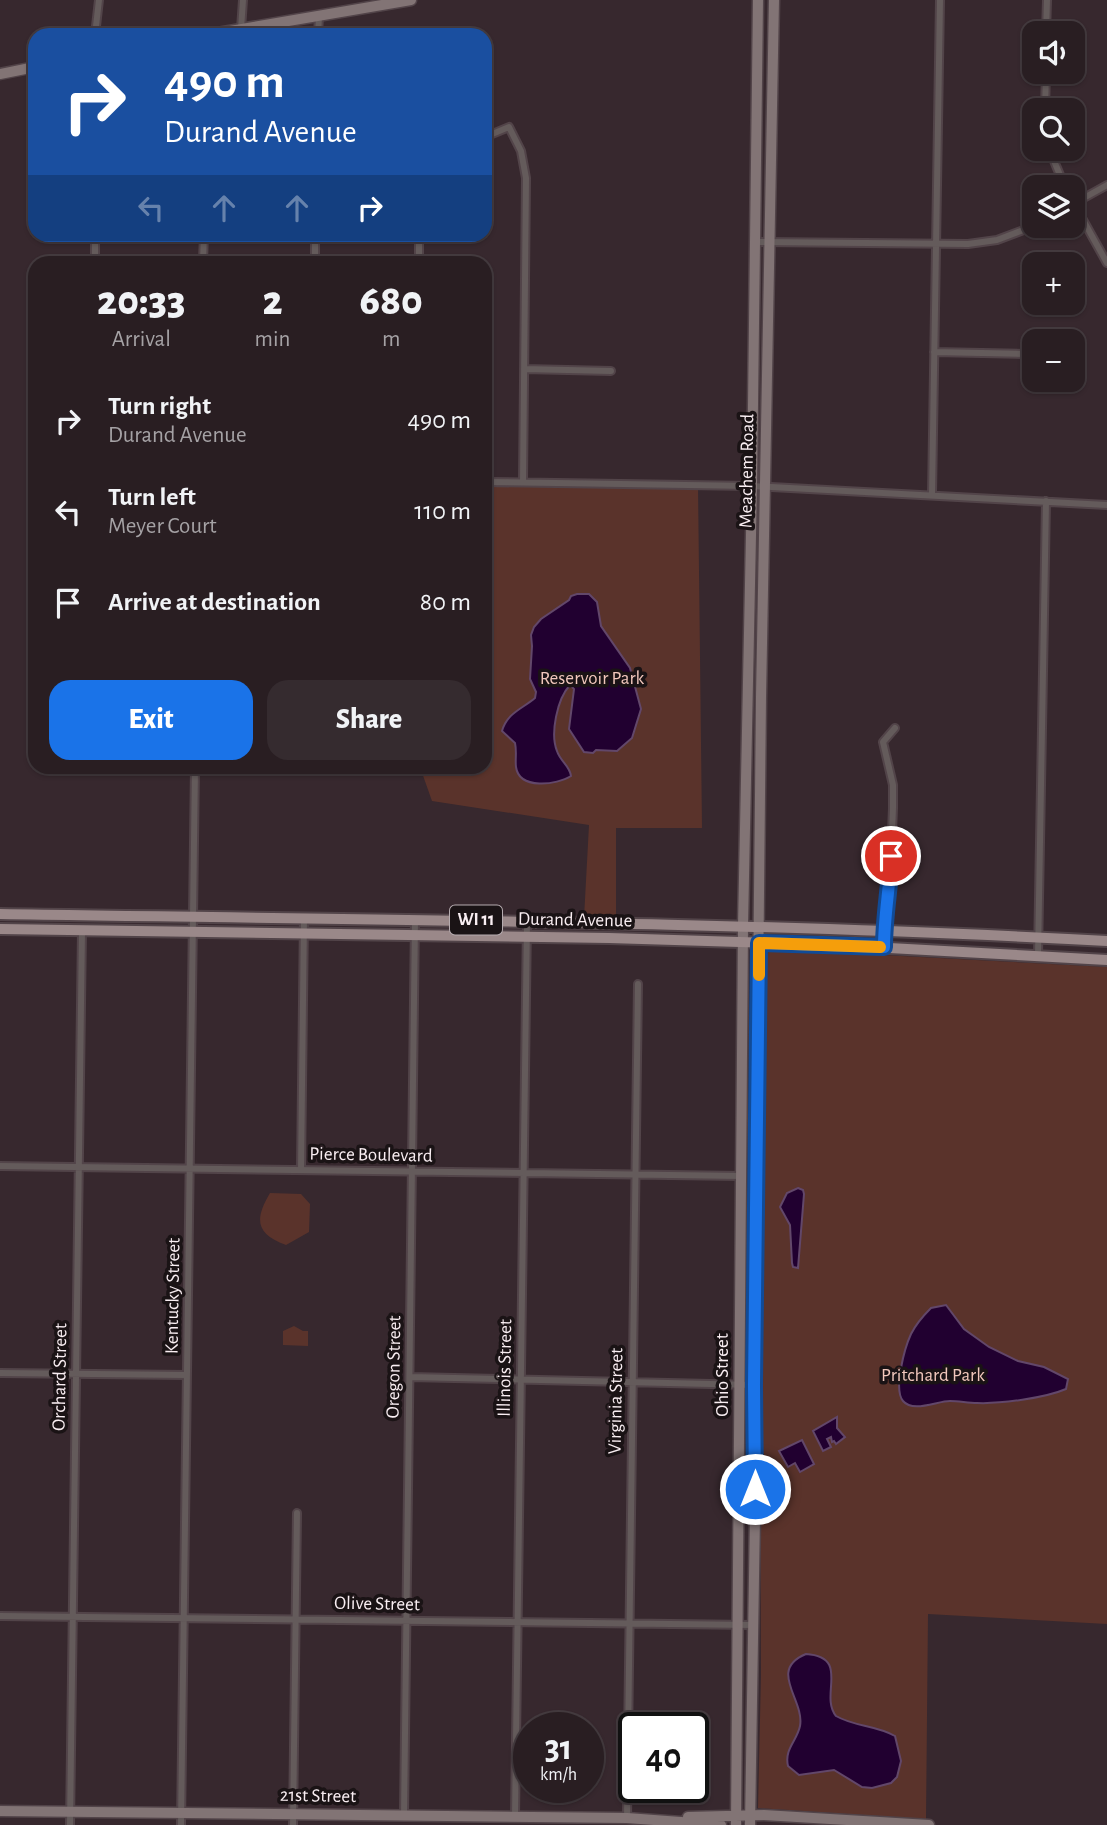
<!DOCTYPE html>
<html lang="en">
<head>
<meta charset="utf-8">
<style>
  :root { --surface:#291e22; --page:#352b2f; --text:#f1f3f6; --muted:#a5a2a5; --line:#453c40; --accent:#1a73e8 }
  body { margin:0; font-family:"Alegreya Sans",sans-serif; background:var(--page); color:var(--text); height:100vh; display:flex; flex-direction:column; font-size:26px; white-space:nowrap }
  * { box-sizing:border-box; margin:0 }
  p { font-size:23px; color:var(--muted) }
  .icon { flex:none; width:38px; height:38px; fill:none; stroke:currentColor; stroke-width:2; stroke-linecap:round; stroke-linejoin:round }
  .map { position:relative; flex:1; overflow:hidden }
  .panel { position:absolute; left:28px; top:256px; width:464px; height:518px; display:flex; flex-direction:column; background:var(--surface); border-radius:21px; box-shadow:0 2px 5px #0004,0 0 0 2px var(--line) }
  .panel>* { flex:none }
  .guide { position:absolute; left:28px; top:28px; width:464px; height:214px; border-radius:21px; box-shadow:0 2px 5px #0004,0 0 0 2px var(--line); background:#1a4fa0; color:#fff; overflow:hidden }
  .buttons { position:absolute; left:1022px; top:21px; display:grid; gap:14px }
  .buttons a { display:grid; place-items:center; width:63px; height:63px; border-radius:14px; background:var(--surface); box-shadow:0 2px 5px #0004,0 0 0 2px var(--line); font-size:35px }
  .speed { position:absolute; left:513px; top:1712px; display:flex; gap:14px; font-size:35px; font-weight:700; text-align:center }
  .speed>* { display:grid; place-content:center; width:91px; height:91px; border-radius:50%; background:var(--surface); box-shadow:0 2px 5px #0004,0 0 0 2px var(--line); line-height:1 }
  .speed small { font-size:18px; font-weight:400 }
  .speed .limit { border:4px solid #111; border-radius:10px; background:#fff; color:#111 }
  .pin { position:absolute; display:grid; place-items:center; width:60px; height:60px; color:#fff; margin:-30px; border:4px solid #fff; border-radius:50%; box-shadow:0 2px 7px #0007 }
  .me { position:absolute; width:77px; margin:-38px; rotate:0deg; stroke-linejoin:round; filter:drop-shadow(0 0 5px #0008) }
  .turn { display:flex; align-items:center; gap:24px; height:147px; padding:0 21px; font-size:32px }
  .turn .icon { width:91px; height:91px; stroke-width:2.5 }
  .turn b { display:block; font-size:49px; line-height:60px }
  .lanes { display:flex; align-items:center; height:66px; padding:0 21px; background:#0003; justify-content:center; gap:35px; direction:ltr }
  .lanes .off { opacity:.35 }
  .eta { display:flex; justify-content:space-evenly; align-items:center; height:119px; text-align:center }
  .eta b { font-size:42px; font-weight:800; line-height:49px }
  .primary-button { display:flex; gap:14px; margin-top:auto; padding:14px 21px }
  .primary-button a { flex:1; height:80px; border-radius:21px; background:var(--accent); color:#fff; font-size:28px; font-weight:800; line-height:80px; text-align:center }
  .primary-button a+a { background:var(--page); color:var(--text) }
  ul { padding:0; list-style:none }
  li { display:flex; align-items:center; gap:21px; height:91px; padding:0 21px }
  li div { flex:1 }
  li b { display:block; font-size:26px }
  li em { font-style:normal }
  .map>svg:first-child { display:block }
  .green { fill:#5a332b }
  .water { fill:#210030; stroke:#62476a; stroke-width:2 }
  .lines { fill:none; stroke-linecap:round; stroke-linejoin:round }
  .street-casing { stroke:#524449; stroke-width:10 }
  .secondary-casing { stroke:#524449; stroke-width:13 }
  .primary-casing { stroke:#524449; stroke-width:14 }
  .street { stroke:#645b5b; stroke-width:6 }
  .secondary { stroke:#827475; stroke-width:10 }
  .primary { stroke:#9a8889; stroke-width:10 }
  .route-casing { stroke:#114b97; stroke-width:18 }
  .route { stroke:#1a73e8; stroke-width:12 }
  .slow { stroke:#f59e0b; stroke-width:12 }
  .labels { text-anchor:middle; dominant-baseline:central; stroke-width:7; stroke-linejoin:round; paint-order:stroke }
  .shield { fill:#1a1315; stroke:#b6acb0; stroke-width:2 }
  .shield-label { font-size:18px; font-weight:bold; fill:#f9eef2 }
  .street-label { font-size:19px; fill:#f9eef2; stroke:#1a1315 }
  .park-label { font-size:19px; fill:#f1c7bc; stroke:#1a1315 }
</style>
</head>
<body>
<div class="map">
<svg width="1107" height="1825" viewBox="0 0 1107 1825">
  <rect width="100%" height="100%" fill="#37282e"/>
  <path class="green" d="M485 482 698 485 702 828H616V918H584L589 825 432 801 420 767 485 766Z
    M770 949 1107 967V1624L928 1614 926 1819 758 1808 761 1675 760 1375 765 959Z
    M270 1193 301 1194 310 1204 309 1232 286 1245C256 1234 254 1220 270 1193Z
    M294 1326 303 1331H308V1346L283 1345V1331Z"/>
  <path class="water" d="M577 594H589L597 602 601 626 630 668 641 709 632 738 617 751 596 750 593 753 584 752 569 729 574 689 570 685C557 699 550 734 557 751 560 761 570 766 571 776 557 785 519 790 516 767 515 759 517 752 515 743L502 731C507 713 522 709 535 698L536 692 530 679 532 646 531 635 534 627 541 619 569 600 571 596Z
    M798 1188 803 1190 804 1194 798 1268 793 1267 792 1263 790 1225 780 1207 787 1193Z
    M946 1305 964 1329 989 1347 1018 1361 1044 1367 1068 1379 1066 1389C1045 1398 1000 1404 977 1403 968 1403 959 1401 950 1401 937 1401 913 1413 903 1401 893 1389 905 1347 911 1334 916 1324 923 1316 931 1308Z
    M837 1417V1428L845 1437 836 1444 834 1441 832 1442 831 1437 827 1439 831 1447 823 1451 813 1431Z
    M802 1440 814 1464 800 1472 795 1463 788 1467 779 1451Z
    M806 1654C851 1657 819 1695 836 1716 855 1727 876 1725 895 1736L901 1761 897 1777 891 1783 872 1788 862 1787 834 1770 799 1775 788 1766C784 1749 797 1741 800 1726 805 1700 767 1670 806 1654Z"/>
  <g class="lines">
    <defs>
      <path id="street" d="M241 29 243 0
        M1046 33 1047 0
        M95 35 99 0
        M318 35 319 16
        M1045 110 1046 72
        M485 137 509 127 521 151 526 178 523 482
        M1049 149 1065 187
        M1073 202 1107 263
        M1073 204 1107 185
        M755 242 968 244 997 240 1034 226
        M95 262V234
        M203 262 204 234
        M315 262V234
        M419 262V234
        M934 352 1024 354 1034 357
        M524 369 611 371
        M1046 387 1047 380
        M485 482 752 486 1107 505
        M932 495 940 0
        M884 947 885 910 890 880 893 808V785L883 742 895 728
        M1038 956 1046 501
        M0 1166 742 1176
        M301 1170 304 917
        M0 1373 187 1375
        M410 1377 754 1385
        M0 1616 753 1625
        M404 1815 415 919
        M515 1816 527 922
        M627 1818 638 984
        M70 1825 82 930
        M181 1825 195 766
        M293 1825 297 1513"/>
      <path id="secondary" d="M206 35 411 0
        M0 74 35 67
        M0 1811 627 1818 721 1825
        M688 1817 764 1815 929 1825
        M736 1825 743 926 752 486 758 0
        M750 1825 755 1515 754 1385 761 697 774 0"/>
      <path id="primary" d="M0 914C369 920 738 921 1107 941
        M0 929 609 938 834 945 1107 960"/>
    </defs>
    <use href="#street" class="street-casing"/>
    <use href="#secondary" class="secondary-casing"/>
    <use href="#primary" class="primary-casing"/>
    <use href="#street" class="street"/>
    <use href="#secondary" class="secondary"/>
    <use href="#primary" class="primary"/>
  </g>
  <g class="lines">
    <defs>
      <path id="route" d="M755 1489 754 1385 759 943 884 947C884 916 890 886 891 856"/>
    </defs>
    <use href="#route" class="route-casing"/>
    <use href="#route" class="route"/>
    <path class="slow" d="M759 975V943L880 947"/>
  </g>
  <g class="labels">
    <rect class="shield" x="450" y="905.5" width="52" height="29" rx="5"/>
    <g class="shield-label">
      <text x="476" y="920">WI 11</text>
    </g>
    <g class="street-label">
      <text transform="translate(747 471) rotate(-89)">Meachem Road</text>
      <text transform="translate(575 920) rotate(1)">Durand Avenue</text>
      <text transform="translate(371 1155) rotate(1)">Pierce Boulevard</text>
      <text transform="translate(173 1296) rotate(-89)">Kentucky Street</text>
      <text transform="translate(394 1367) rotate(-89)">Oregon Street</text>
      <text transform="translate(505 1368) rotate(-89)">Illinois Street</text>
      <text transform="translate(722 1375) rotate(-90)">Ohio Street</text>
      <text transform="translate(60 1377) rotate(-89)">Orchard Street</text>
      <text transform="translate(616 1401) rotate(-89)">Virginia Street</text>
      <text transform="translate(377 1604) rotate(1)">Olive Street</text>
      <text transform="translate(318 1796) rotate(1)">21st Street</text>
    </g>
    <g class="park-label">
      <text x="592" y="678">Reservoir Park</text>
      <text x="933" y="1375">Pritchard Park</text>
    </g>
  </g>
</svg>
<div class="buttons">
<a><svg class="icon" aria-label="sound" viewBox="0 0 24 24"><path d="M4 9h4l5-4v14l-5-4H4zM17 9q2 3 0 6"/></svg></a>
<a><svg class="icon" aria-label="search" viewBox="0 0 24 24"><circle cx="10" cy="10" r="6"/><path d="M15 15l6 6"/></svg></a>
<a><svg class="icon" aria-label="layers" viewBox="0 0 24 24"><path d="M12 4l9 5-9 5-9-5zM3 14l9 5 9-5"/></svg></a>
<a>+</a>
<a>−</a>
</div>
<div class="speed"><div>31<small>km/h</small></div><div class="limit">40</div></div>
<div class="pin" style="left:891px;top:856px;background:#d93025"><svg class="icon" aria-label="arrive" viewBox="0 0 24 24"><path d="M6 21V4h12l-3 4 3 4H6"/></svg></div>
<svg class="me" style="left:755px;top:1489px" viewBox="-20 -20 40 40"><circle r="17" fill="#1a73e8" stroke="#fff" stroke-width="3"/><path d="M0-11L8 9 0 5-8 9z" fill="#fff"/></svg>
<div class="guide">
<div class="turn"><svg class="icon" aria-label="right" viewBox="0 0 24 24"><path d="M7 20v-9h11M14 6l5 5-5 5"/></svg><div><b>490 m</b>Durand Avenue</div></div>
<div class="lanes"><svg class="icon off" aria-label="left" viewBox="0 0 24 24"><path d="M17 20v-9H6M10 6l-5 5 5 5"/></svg><svg class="icon off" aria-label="ahead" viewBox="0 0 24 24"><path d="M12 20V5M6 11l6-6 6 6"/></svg><svg class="icon off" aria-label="ahead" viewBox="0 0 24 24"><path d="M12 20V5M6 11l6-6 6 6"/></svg><svg class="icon" aria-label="right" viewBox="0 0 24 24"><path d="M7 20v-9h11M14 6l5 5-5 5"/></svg></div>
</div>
<section class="panel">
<div class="eta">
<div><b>20:33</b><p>Arrival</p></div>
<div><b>2</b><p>min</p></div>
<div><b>680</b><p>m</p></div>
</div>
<ul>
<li><svg class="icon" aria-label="right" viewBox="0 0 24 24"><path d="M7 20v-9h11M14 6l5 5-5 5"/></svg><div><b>Turn right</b><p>Durand Avenue</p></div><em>490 m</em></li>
<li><svg class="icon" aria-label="left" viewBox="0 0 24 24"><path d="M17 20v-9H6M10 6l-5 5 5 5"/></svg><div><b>Turn left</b><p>Meyer Court</p></div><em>110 m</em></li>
<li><svg class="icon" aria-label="arrive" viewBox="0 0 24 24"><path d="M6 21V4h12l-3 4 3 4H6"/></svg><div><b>Arrive at destination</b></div><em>80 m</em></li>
</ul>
<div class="primary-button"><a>Exit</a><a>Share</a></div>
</section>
</div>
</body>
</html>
